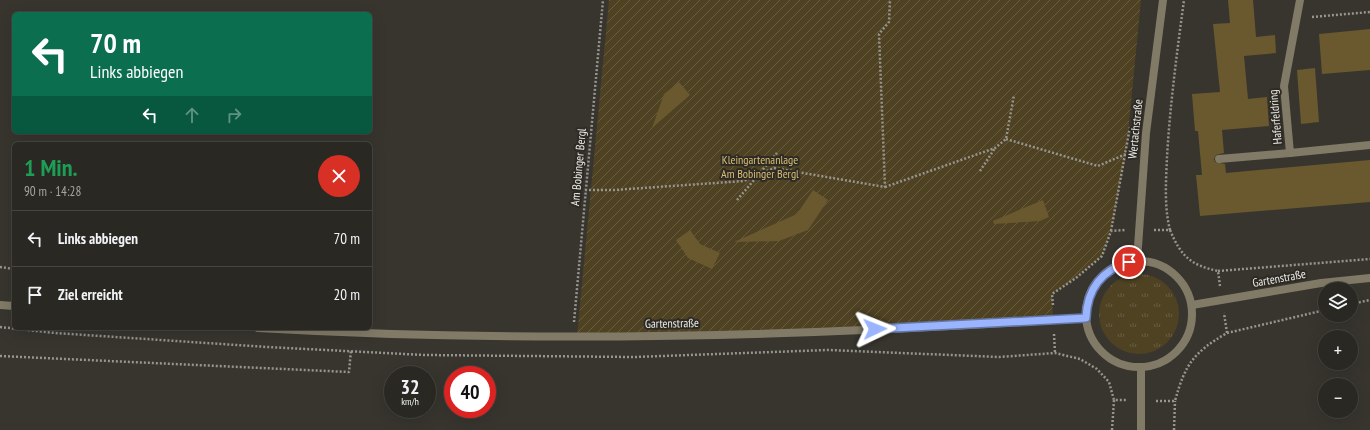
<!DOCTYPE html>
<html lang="de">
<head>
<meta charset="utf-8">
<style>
  :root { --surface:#292822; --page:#31302a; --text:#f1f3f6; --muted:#a5a6a5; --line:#454440 }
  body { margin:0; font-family:"PT Sans Narrow",sans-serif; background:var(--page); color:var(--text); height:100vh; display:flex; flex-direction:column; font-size:15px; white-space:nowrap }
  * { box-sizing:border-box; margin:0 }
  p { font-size:13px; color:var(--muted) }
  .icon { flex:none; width:22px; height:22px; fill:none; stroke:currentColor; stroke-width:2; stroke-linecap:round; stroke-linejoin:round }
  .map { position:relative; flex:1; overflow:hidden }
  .sheet { position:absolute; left:12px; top:142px; width:360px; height:188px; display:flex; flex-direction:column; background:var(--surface); border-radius:6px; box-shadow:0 4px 16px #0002,0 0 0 1px var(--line) }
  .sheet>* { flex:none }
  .banner { position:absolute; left:12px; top:12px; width:360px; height:122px; border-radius:6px; box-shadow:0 4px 16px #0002,0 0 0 1px var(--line); background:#0b6e4f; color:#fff; overflow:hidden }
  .tools { position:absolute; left:1318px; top:282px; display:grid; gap:8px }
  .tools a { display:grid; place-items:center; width:40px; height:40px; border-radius:50%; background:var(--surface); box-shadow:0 4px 16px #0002,0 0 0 1px var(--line); font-size:20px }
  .speed { position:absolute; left:384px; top:366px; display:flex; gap:8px; font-size:20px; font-weight:700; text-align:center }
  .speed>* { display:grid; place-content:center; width:52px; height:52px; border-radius:50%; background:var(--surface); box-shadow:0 4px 16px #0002,0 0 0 1px var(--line); line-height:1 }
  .speed small { font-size:10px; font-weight:400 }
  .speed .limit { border:6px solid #d22; background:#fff; color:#111 }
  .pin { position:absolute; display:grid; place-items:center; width:34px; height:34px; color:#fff; margin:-17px; border:2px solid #fff; border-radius:50%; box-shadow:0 1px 4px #0007 }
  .me { position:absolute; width:44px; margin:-22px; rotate:88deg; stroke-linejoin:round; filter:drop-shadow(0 0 3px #0008) }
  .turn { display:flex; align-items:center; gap:14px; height:84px; padding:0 12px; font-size:18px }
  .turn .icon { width:52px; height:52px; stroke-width:2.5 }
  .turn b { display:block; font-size:28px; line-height:34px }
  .lanes { display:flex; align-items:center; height:38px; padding:0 12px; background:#0003; justify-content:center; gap:20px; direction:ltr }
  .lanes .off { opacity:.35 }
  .round { display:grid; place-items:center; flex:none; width:42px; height:42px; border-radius:21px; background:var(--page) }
  .head { display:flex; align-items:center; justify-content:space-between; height:68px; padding:0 12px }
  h1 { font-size:24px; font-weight:700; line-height:30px; color:#1e9e55 }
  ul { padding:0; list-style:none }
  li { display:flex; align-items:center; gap:12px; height:56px; padding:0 12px; border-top:1px solid var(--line) }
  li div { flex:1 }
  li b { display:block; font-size:15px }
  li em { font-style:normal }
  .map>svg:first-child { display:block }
  .grass { fill:url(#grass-tufts) }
  .garden { fill:url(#garden-furrows) }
  .building { fill:#6a592e }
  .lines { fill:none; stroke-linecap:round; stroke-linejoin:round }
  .path { stroke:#979590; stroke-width:2.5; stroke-dasharray:2 2; stroke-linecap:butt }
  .service { stroke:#817a67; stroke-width:8 }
  .minor { stroke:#817a67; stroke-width:8 }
  .tertiary { stroke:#817a67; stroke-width:8 }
  .route-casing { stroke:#6476a4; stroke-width:10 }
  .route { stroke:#9ab5fd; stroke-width:7 }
  .labels { text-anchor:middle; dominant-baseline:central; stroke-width:4; stroke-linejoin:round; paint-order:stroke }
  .street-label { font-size:12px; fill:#edebe7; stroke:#2d2b24 }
  .park-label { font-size:12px; fill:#d9bd77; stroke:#2d2b24 }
</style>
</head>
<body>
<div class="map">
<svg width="1370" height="430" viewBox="0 0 1370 430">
  <defs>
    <pattern id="grass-tufts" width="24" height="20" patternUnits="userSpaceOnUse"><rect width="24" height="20" fill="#4e4223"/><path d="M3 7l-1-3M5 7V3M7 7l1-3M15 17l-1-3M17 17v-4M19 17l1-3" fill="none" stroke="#685d43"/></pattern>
    <pattern id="garden-furrows" width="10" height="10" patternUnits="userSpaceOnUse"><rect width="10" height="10" fill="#4e4223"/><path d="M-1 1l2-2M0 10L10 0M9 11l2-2" fill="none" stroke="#685d43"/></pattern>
  </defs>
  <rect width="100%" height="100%" fill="#37352e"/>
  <path class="grass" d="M1099 314a40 40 0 1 1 80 0a40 40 0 1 1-80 0Z"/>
  <path class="garden" d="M609 0H1141L1126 154 1111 231 1102 256 1076 278 1052 294 1053 320 953 326 577 336Z"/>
  <path class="building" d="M1228 0H1253L1256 37 1275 35 1276 53 1244 56 1248 99 1267 97 1269 126 1222 130 1224 153 1216 155 1214 159 1215 162 1225 164 1226 173 1370 160V202L1200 216 1196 175H1202L1198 131H1195L1192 94 1220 92 1213 24 1230 23Z
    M1370 29V70L1322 74 1319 34Z
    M1315 68 1319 122 1301 124 1297 70Z
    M679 82 690 95 652 128 664 94Z
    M813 190 828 200 808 230 779 241 734 242 797 214Z
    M1043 200 1049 217 1040 221 994 224 993 221Z
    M690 230 700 244 720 253 712 269 688 258 676 240Z"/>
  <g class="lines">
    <path class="path" d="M1312 17 1370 12
      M1006 139 1098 166 1126 154
      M980 171 995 148
      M885 187 995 148 1006 139 1014 95
      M585 190H614L744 181 774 168 885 187 879 34 889 22 890 0
      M737 200 777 153
      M1154 230H1170C1181 256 1190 265 1218 271L1220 286
      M1170 230C1164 207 1166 181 1167 157 1170 105 1177 52 1184 0
      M1111 231 1130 127
      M0 267 14 269
      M1218 271 1370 259
      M1351 304 1370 300
      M1053 305 1052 294 1076 278 1102 256 1111 231 1125 230
      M574 322 603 0
      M0 327 55 333 267 347 424 355 634 357 828 350 999 357 1055 353 1080 359 1097 369 1109 382 1114 400H1127
      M1227 333 1325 310
      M1054 334 1055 353
      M0 356 349 372 351 350
      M1156 401H1175C1185 364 1194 352 1227 333L1224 313
      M1112 430 1114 400
      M1174 430 1175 401"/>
    <path class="service" d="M1219 159 1290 153"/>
    <path class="minor" d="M1300 0 1284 86 1290 153 1370 145"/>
    <path class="tertiary" d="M1086 314a53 53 0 1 1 106 0a53 53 0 1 1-106 0Z
      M1137 261 1146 133 1163 0
      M0 305 14 306
      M1192 305 1321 283 1370 278
      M258 328C533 344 811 336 1086 318
      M1141 367V430"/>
  </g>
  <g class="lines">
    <defs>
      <path id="route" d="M875 329 1086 318C1087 289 1102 270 1129 262"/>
    </defs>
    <use href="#route" class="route-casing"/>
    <use href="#route" class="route"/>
  </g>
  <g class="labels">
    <g class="street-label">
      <text transform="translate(1275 117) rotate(-95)">Haferfeldring</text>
      <text transform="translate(1135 129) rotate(-84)">Wertachstraße</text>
      <text transform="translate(578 167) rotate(-85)">Am Bobinger Bergl</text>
      <text transform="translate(1279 278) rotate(-10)">Gartenstraße</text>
      <text transform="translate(672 323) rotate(-1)">Gartenstraße</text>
    </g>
    <g class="park-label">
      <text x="760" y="159">Kleingartenanlage<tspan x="760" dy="14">Am Bobinger Bergl</tspan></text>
    </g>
  </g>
</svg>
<div class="tools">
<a><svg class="icon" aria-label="layers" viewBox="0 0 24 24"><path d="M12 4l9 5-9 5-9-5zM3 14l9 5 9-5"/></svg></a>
<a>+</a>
<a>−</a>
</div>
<div class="speed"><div>32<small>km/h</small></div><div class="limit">40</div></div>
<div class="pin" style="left:1129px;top:262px;background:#d93025"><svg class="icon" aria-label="arrive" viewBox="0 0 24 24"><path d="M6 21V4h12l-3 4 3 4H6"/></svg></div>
<svg class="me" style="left:875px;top:329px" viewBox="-20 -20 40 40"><path d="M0-17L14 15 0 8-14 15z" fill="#9ab5fd" stroke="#fff" stroke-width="4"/></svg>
<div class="banner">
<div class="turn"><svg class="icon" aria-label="left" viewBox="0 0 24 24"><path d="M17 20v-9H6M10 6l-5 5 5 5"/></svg><div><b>70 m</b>Links abbiegen</div></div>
<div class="lanes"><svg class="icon" aria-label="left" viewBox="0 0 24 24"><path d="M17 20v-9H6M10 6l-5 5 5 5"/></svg><svg class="icon off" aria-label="ahead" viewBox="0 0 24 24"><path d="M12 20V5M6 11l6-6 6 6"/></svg><svg class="icon off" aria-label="right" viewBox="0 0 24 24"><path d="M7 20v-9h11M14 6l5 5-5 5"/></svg></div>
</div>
<section class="sheet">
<div class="head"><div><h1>1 Min.</h1><p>90 m · 14:28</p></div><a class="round" style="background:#d93025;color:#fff"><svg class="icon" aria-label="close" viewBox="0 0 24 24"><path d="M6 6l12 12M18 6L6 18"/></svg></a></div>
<ul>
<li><svg class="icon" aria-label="left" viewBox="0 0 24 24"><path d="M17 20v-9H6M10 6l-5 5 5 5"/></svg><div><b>Links abbiegen</b></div><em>70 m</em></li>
<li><svg class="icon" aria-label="arrive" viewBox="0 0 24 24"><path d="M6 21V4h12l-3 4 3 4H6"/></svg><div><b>Ziel erreicht</b></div><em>20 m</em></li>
</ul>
</section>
</div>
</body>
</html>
